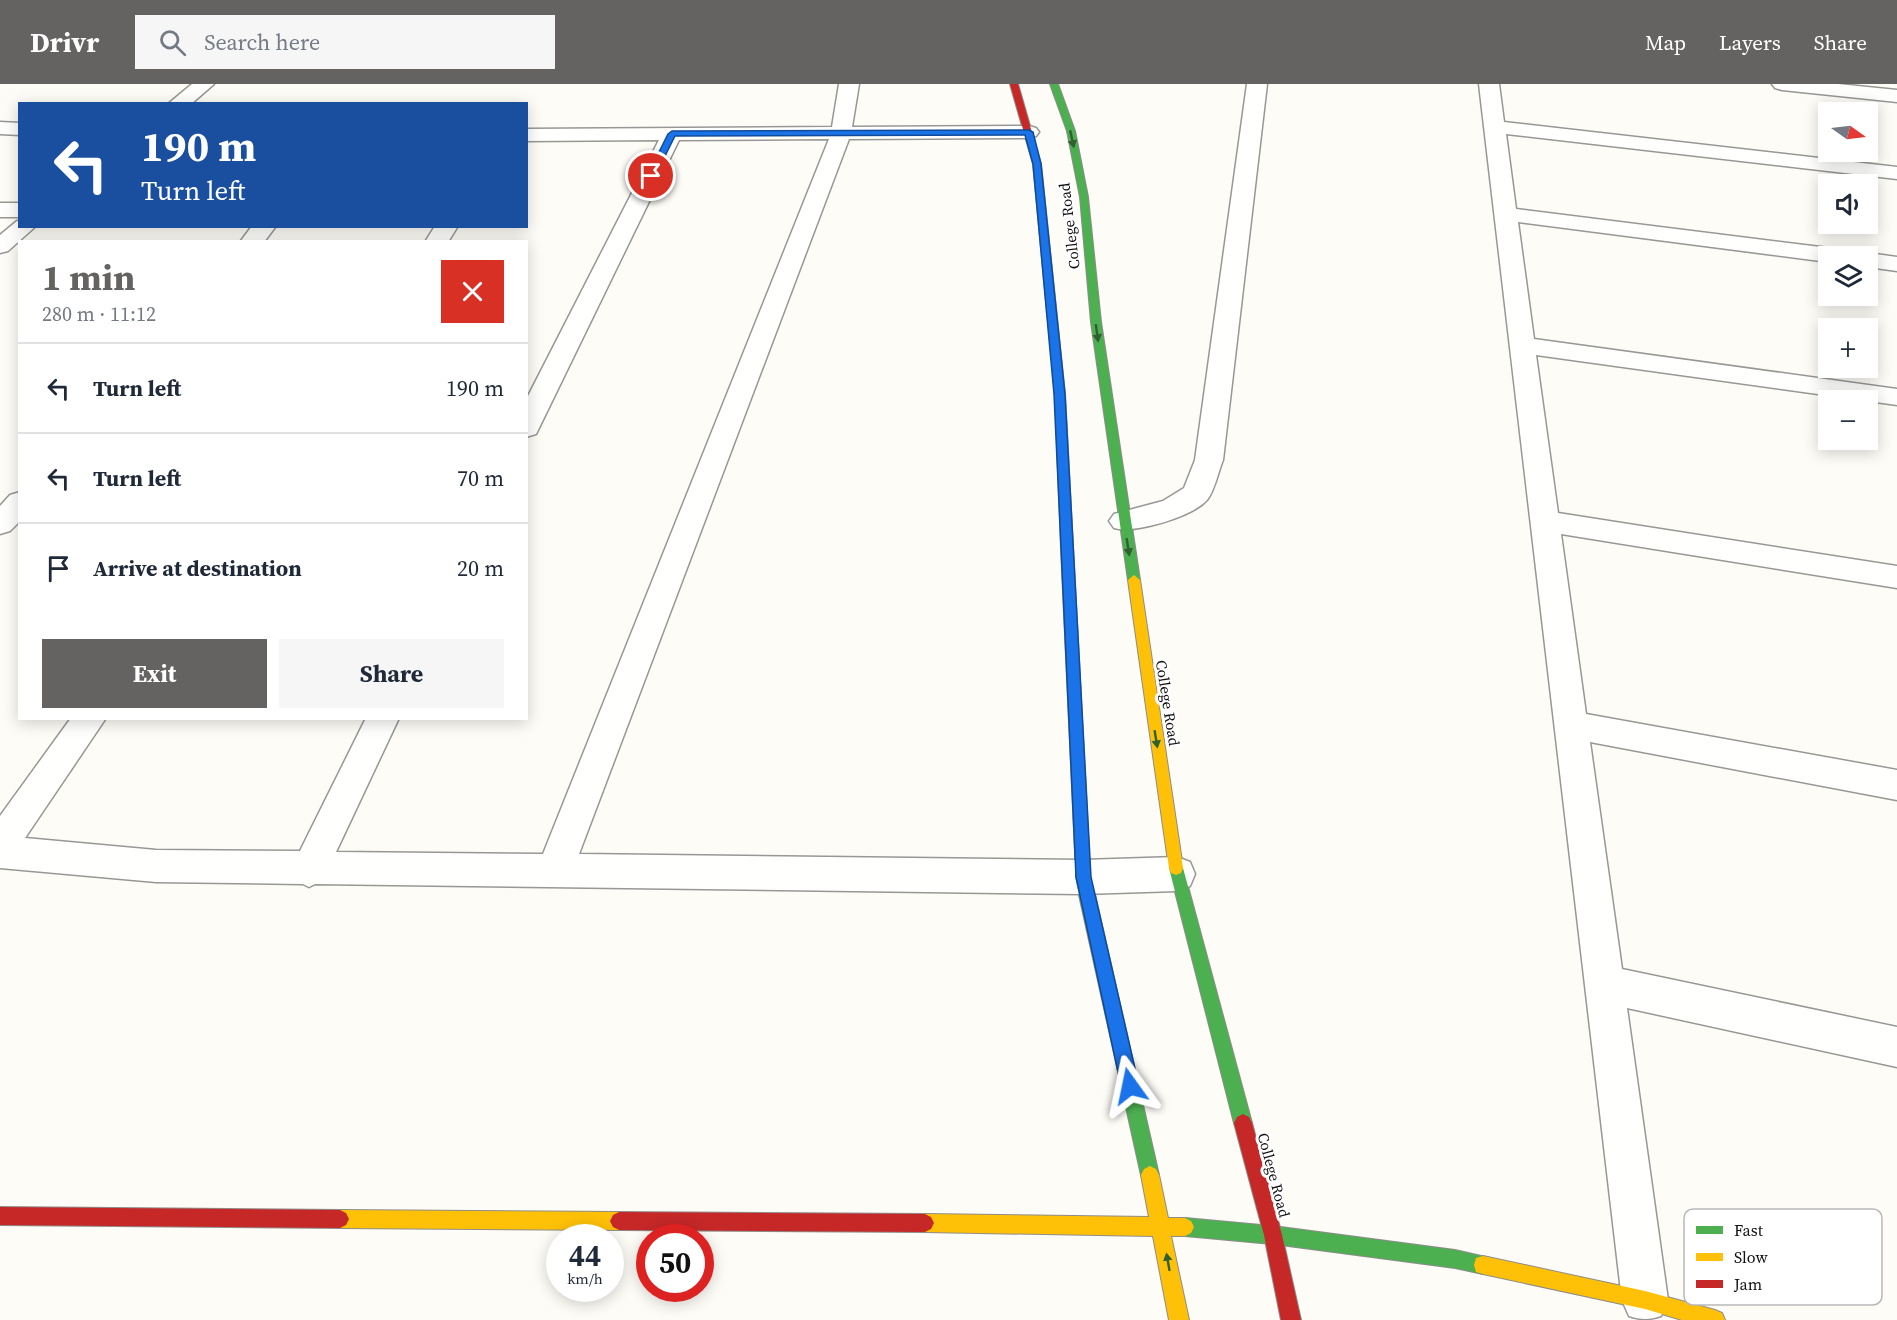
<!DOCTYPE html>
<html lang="en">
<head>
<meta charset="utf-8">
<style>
  :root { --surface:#fff; --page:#f6f6f7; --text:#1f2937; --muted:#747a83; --line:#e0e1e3; --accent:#646362 }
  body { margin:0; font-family:"Source Serif 4",serif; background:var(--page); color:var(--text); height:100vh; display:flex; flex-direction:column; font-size:22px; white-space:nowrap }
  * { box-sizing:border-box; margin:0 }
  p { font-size:20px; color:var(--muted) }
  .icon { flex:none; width:33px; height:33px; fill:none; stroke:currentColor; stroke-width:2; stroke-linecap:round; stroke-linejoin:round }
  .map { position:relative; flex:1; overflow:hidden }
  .side { position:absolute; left:18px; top:156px; width:510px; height:480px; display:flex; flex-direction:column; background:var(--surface); border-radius:0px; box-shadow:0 3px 15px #0003 }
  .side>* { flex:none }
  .hud { position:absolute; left:18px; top:18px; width:510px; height:126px; border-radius:0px; box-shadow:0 3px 15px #0003; background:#1a4fa0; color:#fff; overflow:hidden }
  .needle { width:39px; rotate:104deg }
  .controls { position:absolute; left:1818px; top:18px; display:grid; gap:12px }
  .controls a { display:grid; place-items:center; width:60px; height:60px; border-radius:0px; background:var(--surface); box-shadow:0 3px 15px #0003; font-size:30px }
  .speed { position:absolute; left:546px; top:1140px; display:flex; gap:12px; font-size:30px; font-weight:700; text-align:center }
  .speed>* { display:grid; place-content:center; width:78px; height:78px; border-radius:50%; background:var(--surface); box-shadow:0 3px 15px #0003; line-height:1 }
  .speed small { font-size:15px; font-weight:400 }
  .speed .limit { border:9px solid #d22; background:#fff; color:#111 }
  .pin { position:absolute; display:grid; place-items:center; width:51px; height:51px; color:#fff; margin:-26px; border:3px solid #fff; border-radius:50%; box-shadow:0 2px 6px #0007 }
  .me { position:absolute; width:66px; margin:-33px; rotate:348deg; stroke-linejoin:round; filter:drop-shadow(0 0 4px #0008) }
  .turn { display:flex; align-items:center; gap:21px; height:126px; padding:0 24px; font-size:27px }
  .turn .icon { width:78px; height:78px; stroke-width:2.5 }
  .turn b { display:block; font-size:42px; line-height:51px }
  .round { display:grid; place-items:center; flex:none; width:63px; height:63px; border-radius:0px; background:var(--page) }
  .head { display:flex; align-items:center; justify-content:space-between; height:102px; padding:0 24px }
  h1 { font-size:36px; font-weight:700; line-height:45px; color:var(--accent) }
  .cta { display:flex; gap:12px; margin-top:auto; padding:12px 24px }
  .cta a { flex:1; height:69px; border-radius:0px; background:var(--accent); color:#fff; font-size:24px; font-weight:700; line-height:69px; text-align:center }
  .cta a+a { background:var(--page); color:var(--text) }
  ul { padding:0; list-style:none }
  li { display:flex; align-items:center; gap:18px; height:90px; padding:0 24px; border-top:2px solid var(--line) }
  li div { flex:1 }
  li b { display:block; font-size:22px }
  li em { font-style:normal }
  header { display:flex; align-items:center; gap:36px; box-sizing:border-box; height:84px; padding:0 30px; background:var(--accent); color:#fff }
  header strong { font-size:28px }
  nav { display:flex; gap:33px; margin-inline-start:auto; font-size:21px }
  .search { width:420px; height:54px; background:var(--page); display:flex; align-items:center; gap:15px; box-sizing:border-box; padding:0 21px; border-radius:0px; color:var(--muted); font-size:22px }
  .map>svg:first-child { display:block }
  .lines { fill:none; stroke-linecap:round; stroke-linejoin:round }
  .street-casing { stroke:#979795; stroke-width:3 }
  .fast-casing { stroke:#8e8d8b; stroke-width:2 }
  .slow-casing { stroke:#8e8d8b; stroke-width:2 }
  .jam-casing { stroke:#8e8d8b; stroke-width:2 }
  .street { fill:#fffffe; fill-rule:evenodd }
  .fast { fill:#4caf50; fill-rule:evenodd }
  .slow { fill:#ffc107; fill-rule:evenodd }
  .jam { fill:#c62828; fill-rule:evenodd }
  .oneway { fill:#2e6030 }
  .route { fill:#1a73e8; stroke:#114b97; stroke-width:1.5 }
  .labels { text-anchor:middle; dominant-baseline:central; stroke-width:6; stroke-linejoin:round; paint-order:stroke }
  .street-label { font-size:15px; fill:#111; stroke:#fff }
  .key { fill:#fff; stroke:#b8b8b8; stroke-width:1.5 }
  .key-label { font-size:16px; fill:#111 }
</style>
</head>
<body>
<header>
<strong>Drivr</strong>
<div class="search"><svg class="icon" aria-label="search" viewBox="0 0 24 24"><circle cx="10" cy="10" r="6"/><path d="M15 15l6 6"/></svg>Search here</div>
<nav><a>Map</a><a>Layers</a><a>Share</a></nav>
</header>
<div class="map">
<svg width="1897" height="1236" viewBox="0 0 1897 1236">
  <rect width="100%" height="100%" fill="#fdfcf7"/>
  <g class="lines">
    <defs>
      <path id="street" d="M192 0H214L191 20H168Z
        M839 0H859L852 43 1029 42 1036 44 1039 48 1036 52 1029 54 849 55 579 770 1083 776 1177 773 1190 778 1195 790 1190 802 1177 807 1083 810 315 800 309 803 303 800 156 798 0 784V732L71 634H106L25 754 156 766 300 767 366 634H399L336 768 543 770 829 55 679 56 539 344 536 350 526 353V316L659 56 526 57V45L832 43Z
        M1247 0H1267L1223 376C1218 388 1215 406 1207 416 1192 433 1134 450 1114 444L1109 437 1114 430 1163 417 1184 404 1195 376Z
        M1479 0H1499L1504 38 1897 83V95L1506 50 1516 125 1837 165 1845 167 1849 172H1828V178L1518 138 1534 255 1897 305V321L1536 271 1558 429 1897 482V504L1561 450 1586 630 1897 686V716L1590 658 1622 885 1897 943V983L1627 924 1668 1216 1661 1232C1650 1236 1640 1236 1629 1232L1622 1216Z
        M1772 0H1838L1897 6V18L1782 6 1775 4Z
        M0 38 20 39V51L0 50Z
        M0 119H20V133H0Z
        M17 137H20V142H36L8 167 0 169V151Z
        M252 142H276L264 158H240Z
        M435 142H458L448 158H425Z
        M1868 169 1897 173V187L1868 183V172H1859Z
        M20 408V437L10 447 0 450V422L10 411Z"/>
      <path id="fast" d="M1050 0H1058L1075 47 1088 113 1101 238 1140 496 1134 501 1128 496 1091 238 1080 113 1067 47Z
        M1082 760 1087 762 1091 793 1159 1091 1156 1097 1150 1100 1144 1097 1141 1091 1075 793V767L1077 762Z
        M1176 777 1181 779 1183 784 1252 1039 1249 1045 1243 1048 1237 1045 1234 1039 1169 784 1171 779Z
        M1185 1134 1273 1142 1455 1166 1490 1174 1492 1181 1490 1188 1483 1190 1455 1184 1273 1160 1185 1152 1179 1149 1176 1143 1179 1137Z"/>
      <path id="slow" d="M1067 459 1073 463 1089 767 1087 772 1082 774 1077 772 1075 767 1061 463Z
        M1134 491 1140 496 1183 784 1181 789 1176 791 1171 789 1169 784 1128 496Z
        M1150 1082 1156 1085 1159 1091 1168 1134H1185L1191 1137 1194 1143 1191 1149 1185 1152H1171L1189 1236H1169L1153 1152 925 1148 919 1145 916 1139 919 1133 925 1130 1149 1133 1141 1091 1144 1085Z
        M340 1126 619 1128 625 1131 628 1137 625 1143 619 1146 340 1144 334 1141 331 1135 334 1129Z
        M1483 1172 1645 1207 1715 1226 1722 1229 1725 1236H1682L1645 1225 1483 1190 1476 1188 1474 1181 1476 1174Z"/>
      <path id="jam" d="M1010 0H1018L1041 80 1065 310 1073 463 1067 467 1061 463 1055 310 1033 80Z
        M1243 1030 1249 1033 1252 1039 1282 1151 1301 1236H1281L1264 1151 1234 1039 1237 1033Z
        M0 1123 340 1126 346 1129 349 1135 346 1141 340 1144 0 1141Z
        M619 1128 925 1130 931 1133 934 1139 931 1145 925 1148 619 1146 613 1143 610 1137 613 1131Z"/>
    </defs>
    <use href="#street" class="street-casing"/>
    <use href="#fast" class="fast-casing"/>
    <use href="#slow" class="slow-casing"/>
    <use href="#jam" class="jam-casing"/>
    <use href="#street" class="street"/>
    <use href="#fast" class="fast"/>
    <use href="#slow" class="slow"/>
    <use href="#jam" class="jam"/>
  </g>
  <defs><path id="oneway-solid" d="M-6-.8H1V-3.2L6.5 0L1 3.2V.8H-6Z" transform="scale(1.5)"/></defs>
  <g class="oneway">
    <use href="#oneway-solid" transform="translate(1072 55) rotate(78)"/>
    <use href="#oneway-solid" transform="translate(1097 249) rotate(82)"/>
    <use href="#oneway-solid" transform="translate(1128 463) rotate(81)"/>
    <use href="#oneway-solid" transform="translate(1156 655) rotate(81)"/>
    <use href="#oneway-solid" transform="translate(1168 1178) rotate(-100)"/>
  </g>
  <path class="route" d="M1029 46 1033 48 1041 80 1065 310 1091 793 1139 1002 1136 1008 1130 1010 1124 1008 1121 1002 1076 793 1054 310 1033 80 1025 51 675 52 654 94 647 92 668 50 672 47Z"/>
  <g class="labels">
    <g class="street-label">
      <text transform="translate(1069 142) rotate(-97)">College Road</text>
      <text transform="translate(1168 619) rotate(81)">College Road</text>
      <text transform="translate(1274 1091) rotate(75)">College Road</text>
    </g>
  </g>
  <rect x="1684" y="1125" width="198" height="96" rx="9" class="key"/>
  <rect x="1696" y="1142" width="27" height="8" fill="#4caf50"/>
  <rect x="1696" y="1169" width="27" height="8" fill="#ffc107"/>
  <rect x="1696" y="1196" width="27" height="8" fill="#c62828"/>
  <g class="key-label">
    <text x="1734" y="1152">Fast</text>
    <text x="1734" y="1179">Slow</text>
    <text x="1734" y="1206">Jam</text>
  </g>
</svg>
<div class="controls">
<a><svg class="needle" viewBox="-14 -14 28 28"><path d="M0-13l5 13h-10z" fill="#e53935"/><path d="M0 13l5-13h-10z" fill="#747a83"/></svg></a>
<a><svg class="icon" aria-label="sound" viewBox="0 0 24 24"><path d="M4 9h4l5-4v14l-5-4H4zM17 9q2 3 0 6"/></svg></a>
<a><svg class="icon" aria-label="layers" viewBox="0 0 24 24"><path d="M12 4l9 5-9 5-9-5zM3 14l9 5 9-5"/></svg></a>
<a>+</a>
<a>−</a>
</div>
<div class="speed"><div>44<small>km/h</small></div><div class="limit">50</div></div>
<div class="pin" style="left:651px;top:92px;background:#d93025"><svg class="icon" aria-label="arrive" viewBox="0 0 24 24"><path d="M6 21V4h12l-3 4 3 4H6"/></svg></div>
<svg class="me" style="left:1130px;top:1002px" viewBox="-20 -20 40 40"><path d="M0-17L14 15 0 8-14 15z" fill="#1a73e8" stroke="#fff" stroke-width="4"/></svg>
<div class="hud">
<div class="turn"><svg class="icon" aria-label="left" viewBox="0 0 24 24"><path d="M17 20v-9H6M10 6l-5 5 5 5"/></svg><div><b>190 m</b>Turn left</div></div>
</div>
<section class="side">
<div class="head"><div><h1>1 min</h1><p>280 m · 11:12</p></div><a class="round" style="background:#d93025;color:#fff"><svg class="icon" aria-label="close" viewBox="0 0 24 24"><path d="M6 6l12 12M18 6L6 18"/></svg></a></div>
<ul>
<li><svg class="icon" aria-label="left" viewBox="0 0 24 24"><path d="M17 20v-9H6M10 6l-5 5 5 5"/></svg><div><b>Turn left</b></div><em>190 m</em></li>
<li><svg class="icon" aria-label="left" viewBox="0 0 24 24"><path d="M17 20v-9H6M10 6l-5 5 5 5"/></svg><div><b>Turn left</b></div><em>70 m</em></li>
<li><svg class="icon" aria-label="arrive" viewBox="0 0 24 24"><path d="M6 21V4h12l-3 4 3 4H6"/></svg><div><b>Arrive at destination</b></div><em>20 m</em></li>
</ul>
<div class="cta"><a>Exit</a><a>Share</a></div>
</section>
</div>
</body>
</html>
